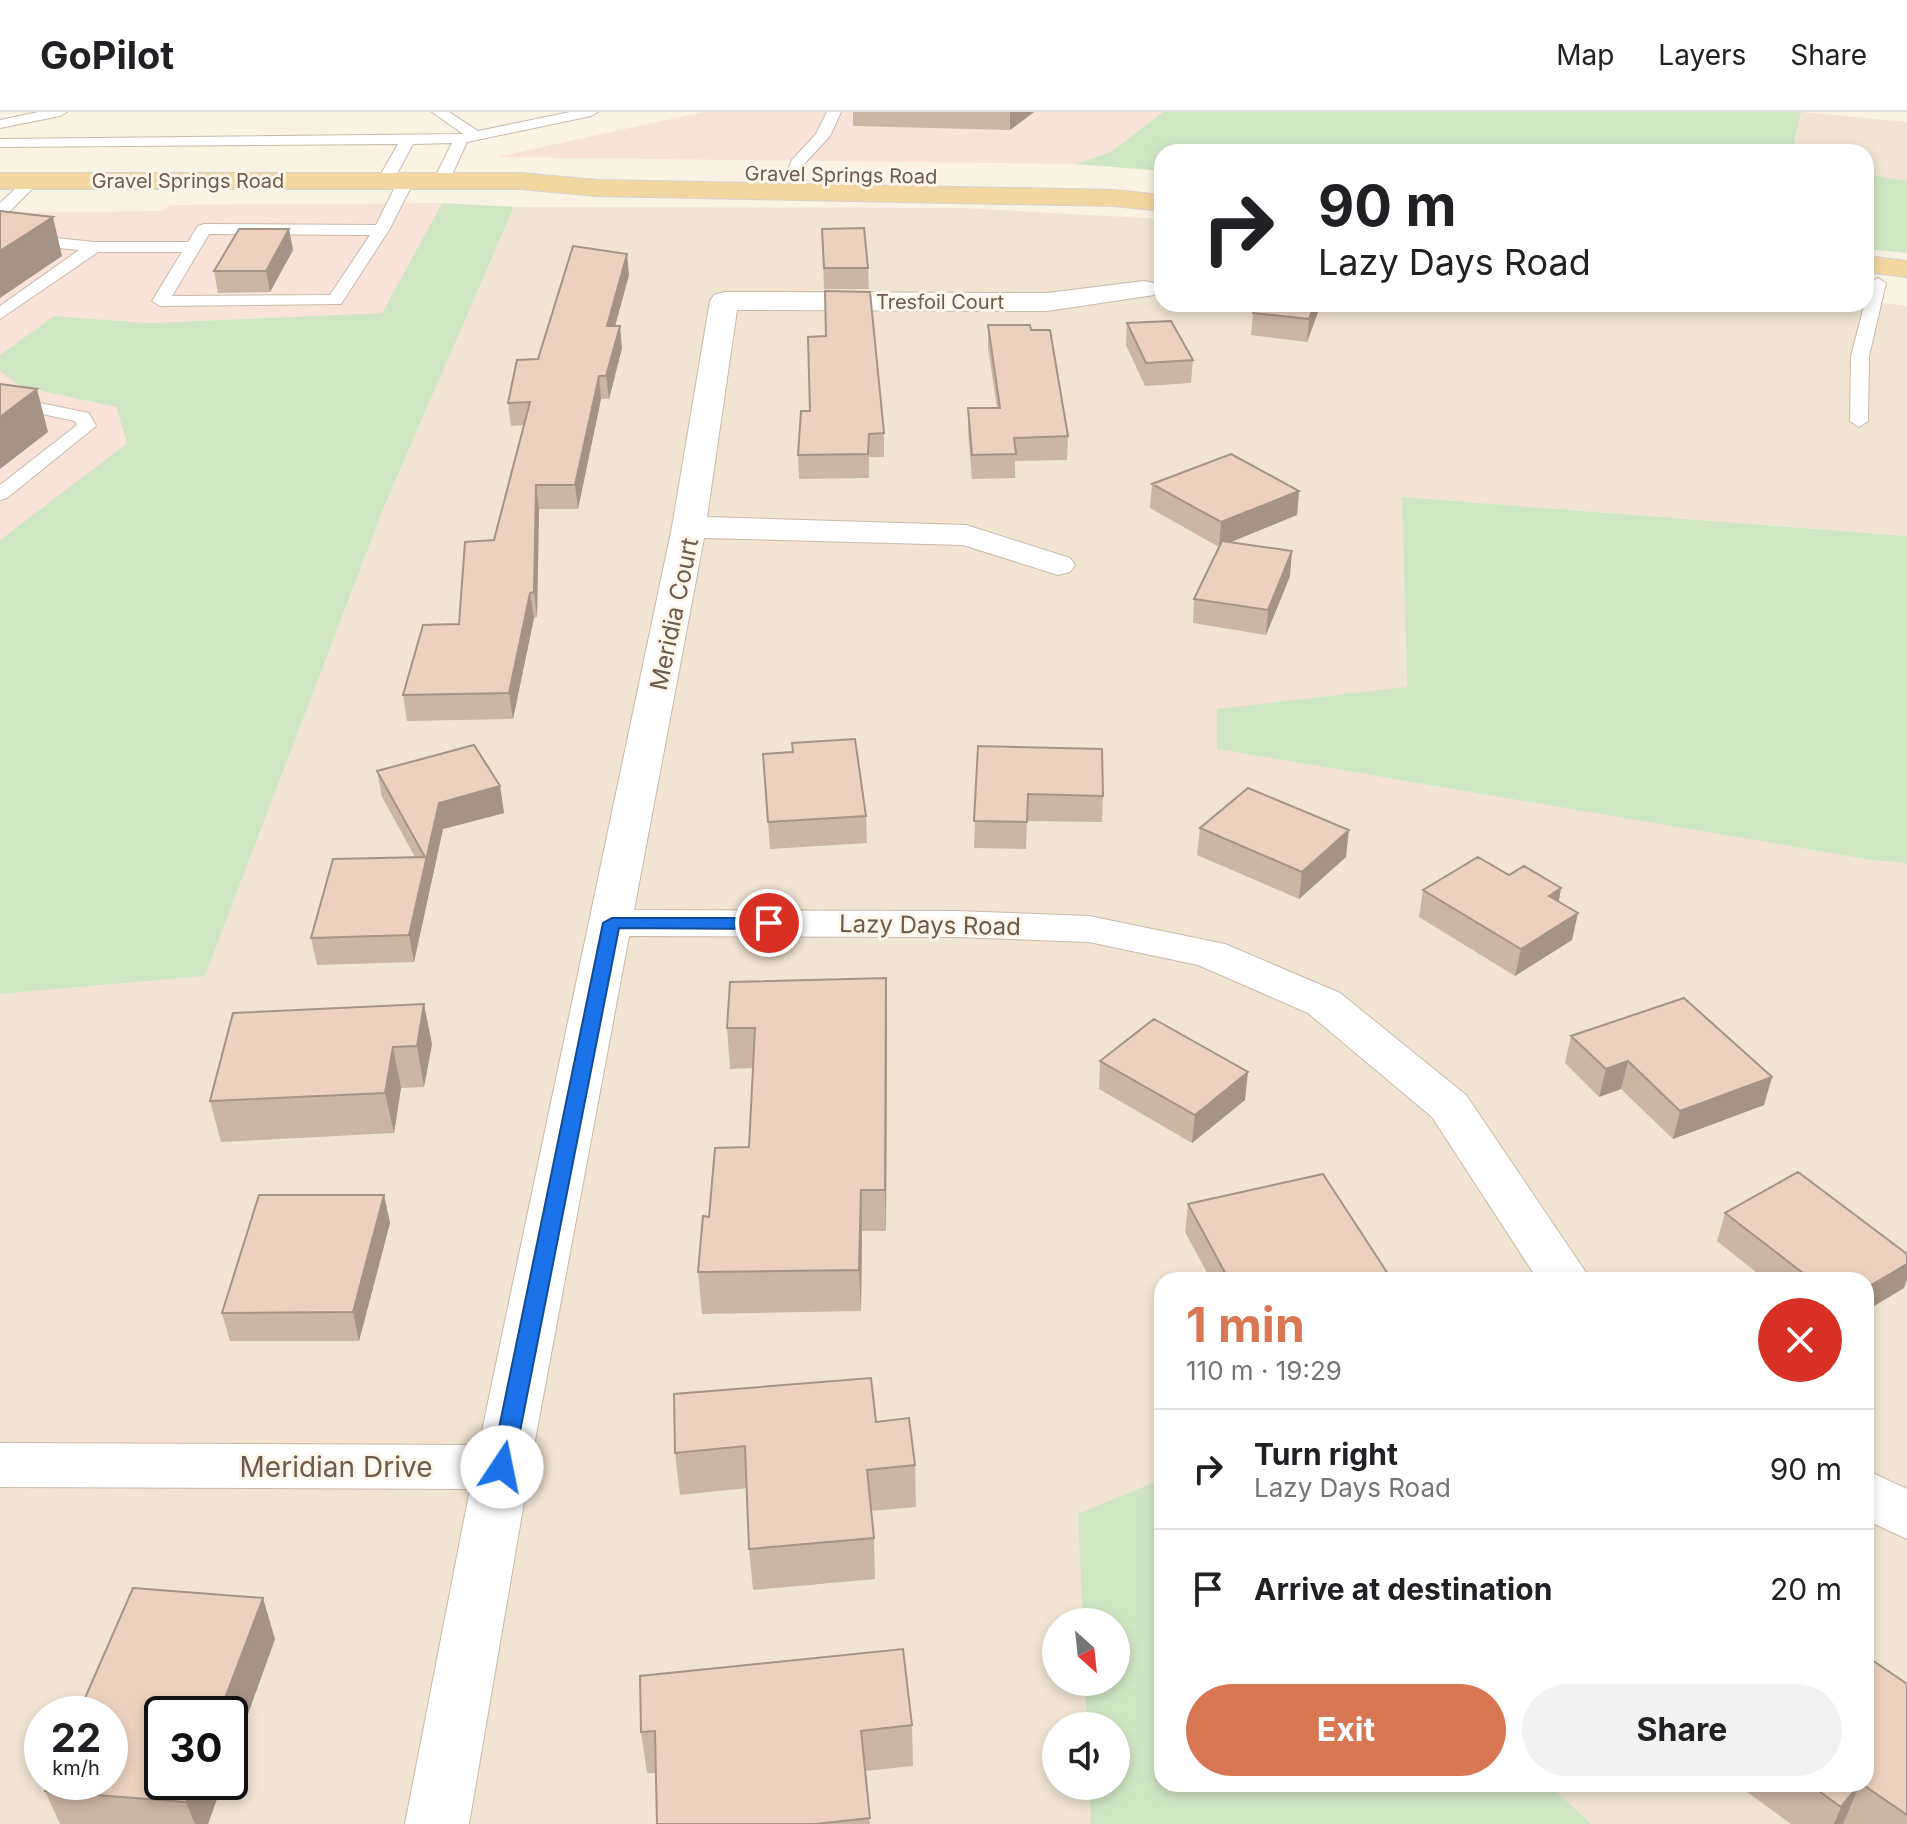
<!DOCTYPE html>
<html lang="en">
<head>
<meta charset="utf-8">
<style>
  :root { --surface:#fff; --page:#f2f2f2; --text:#202124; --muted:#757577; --line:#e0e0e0; --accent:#d97653 }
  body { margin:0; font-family:Inter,sans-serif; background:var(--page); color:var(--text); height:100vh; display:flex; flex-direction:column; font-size:30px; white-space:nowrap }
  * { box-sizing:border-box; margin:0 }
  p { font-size:26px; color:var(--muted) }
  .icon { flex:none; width:44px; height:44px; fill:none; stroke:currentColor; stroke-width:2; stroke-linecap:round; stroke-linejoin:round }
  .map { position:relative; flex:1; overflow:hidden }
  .side { position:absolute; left:1154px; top:1160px; width:720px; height:520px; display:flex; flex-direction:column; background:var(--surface); border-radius:24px; box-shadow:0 4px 12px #0003 }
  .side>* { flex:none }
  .guide { position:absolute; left:1154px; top:32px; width:720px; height:168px; border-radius:24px; box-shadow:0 4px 12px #0003; background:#fff; color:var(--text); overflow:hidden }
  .needle { width:52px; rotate:153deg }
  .tools { position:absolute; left:1042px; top:1496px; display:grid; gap:16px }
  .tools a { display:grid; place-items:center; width:88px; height:88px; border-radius:50%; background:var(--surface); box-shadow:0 4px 12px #0003; font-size:40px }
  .speed { position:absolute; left:24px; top:1584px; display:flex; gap:16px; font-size:40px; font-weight:700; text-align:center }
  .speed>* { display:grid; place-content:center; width:104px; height:104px; border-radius:50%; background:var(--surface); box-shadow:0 4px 12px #0003; line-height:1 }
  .speed small { font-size:20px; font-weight:400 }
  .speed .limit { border:4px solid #111; border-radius:12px; background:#fff; color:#111 }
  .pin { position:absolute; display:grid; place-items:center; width:68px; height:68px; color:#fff; margin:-34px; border:4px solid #fff; border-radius:50%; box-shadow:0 2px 8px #0007 }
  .me { position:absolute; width:88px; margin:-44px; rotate:11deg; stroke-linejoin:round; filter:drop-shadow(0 0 6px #0008) }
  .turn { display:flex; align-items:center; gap:28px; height:168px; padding:0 32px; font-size:36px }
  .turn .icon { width:104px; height:104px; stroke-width:2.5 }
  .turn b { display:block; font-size:56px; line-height:68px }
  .round { display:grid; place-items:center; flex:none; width:84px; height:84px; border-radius:42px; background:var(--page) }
  .head { display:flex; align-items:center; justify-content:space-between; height:136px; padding:0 32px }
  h1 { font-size:48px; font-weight:700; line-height:60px; color:var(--accent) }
  .primary-button { display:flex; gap:16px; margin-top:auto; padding:16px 32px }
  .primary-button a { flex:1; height:92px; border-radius:48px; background:var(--accent); color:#fff; font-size:32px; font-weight:700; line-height:92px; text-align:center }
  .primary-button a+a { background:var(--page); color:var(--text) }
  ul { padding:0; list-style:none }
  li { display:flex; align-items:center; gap:24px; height:120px; padding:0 32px; border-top:2px solid var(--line) }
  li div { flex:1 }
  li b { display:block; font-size:30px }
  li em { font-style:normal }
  header { display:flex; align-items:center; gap:48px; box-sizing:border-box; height:112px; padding:0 40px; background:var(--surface); border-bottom:2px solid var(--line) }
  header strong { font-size:38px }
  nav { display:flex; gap:44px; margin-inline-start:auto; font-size:28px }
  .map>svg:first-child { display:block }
  .residential { fill:#f1e4d3; fill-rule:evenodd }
  .commercial { fill:#f9e3d8 }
  .green { fill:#d0e6c3 }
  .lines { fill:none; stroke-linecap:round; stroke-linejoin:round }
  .lane-casing { stroke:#c9baab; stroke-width:2 }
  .street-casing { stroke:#c9baab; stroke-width:2 }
  .primary-casing { stroke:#d7d1cd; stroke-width:2 }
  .lane { fill:#fff; fill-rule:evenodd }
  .street { fill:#fff; fill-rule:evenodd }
  .primary { fill:#f3d7a1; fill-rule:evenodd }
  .wall { fill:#cbb5a3 }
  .shaded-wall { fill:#a59385 }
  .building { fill:#ecd2be; stroke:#a59385; stroke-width:2 }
  .route { fill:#1a73e8; stroke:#114b97; stroke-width:2 }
  .labels { text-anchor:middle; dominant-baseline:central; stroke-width:6; stroke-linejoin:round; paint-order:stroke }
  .far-street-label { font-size:20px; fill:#6f5a4c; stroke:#fdf6e9 }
  .street-label { font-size:24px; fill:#6f5a4c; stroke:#fdf6e9 }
  .near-street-label { font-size:28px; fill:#6f5a4c; stroke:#fdf6e9 }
</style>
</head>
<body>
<header>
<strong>GoPilot</strong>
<nav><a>Map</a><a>Layers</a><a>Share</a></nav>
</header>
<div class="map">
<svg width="1907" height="1712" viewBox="0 0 1907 1712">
  <rect width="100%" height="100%" fill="#faf2e3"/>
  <path class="residential" d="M1801 0 1907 10V69L1866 62V40H1792Z
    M514 95 961 96 1162 107V192H1866V189L1907 194V424L1402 385 1407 576 1217 598V637L1871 748 1907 751V1712H0V882L205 864 384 395ZM1162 1168H1866V1672H1162ZM1056 1510H1116V1570H1056ZM42 1602H110V1670H42ZM162 1602H230V1670H162ZM1056 1614H1116V1674H1056Z"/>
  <path class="commercial" d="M703 0H1163L1112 39 1076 52 496 45Z
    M442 91 382 201 149 211 54 204 0 243V101L163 99 170 93Z
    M0 259 22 275 116 295 127 331 0 428Z"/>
  <path class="green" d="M1163 0H1801L1792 40H1162V59L1076 52 1112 39Z
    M1866 62 1907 69V141L1866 137Z
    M442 91 514 95 384 395 205 864 0 882V428L127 331 116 295 22 275 0 259V243L54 204 149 211 382 201Z
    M1402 385 1907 424V751L1871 748 1217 637V597L1407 575Z
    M1162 1367V1672H1548L1591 1712H1091L1089 1674H1116V1614H1087L1085 1570H1116V1510H1083L1078 1402Z"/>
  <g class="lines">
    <defs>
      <path id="lane" d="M38 0H67L60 4 0 16V8Z
        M432 0H449L478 19 570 0H598L591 4 467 30 449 69 441 74 433 69 452 31 413 32 393 69 385 74 377 69 398 32 0 35V27H3L463 22Z
        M827 0H841L830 24 804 52 799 65H789L786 62 792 48 816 22Z
        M33 63 41 68 6 103 0 105V91L28 65Z
        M406 64 414 69 389 118 341 192 160 194 152 189 182 140H98L0 207V194L79 138 0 130V120L94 130H188L198 114 204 112 376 113 398 69ZM209 122 370 123 330 183 172 184Z
        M1878 166 1886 171 1869 244 1868 309 1859 315 1850 309 1851 244 1870 171Z
        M0 283 89 301 96 314 7 386 0 388V373L77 313 75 309 0 293Z"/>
      <path id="street" d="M1144 169 1154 171 1158 177 1154 183 1047 199 737 198 707 405 966 413 1070 446 1075 453 1070 460 1058 463 963 433 704 426 634 798 957 799 1089 804 1225 832 1340 881 1466 983 1591 1168H1538L1432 1005 1308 901 1198 853 1089 830 957 825 629 824 530 1355 469 1712H405L470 1377 0 1375V1331L479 1333 672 415 710 189 714 183 724 180 1047 181Z
        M1866 1358 1907 1377V1427L1866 1408Z"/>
      <path id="primary" d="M0 61H520L597 68 1114 78 1162 83V99L1114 94 597 84 520 77H0Z
        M1866 144 1907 149V165L1866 160Z"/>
    </defs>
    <use href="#lane" class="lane-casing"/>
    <use href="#street" class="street-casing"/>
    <use href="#primary" class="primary-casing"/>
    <use href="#lane" class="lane"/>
    <use href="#street" class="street"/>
    <use href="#primary" class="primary"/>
  </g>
  <path class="wall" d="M853 0H1034L1010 18 853 14Z
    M822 117 868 156 869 177H824Z
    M293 138 270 180 218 181 214 159Z
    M629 163 615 214 622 236 609 287H601L578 397H539L537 505 534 506 513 607 407 609 403 583 459 512 494 428 524 313 511 314 508 291 538 247Z
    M1321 192 1307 230 1251 223 1253 201Z
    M1127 211 1193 248 1191 271 1145 274 1126 233Z
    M988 213 1031 218 1068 324 1067 348 1015 349V366L972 367 968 320V296H997L988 236Z
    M801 299 884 321V345H869V366L799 367 798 343Z
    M1152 372 1299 379 1297 403 1230 430 1290 464 1266 523 1193 511 1194 487 1219 435 1150 396Z
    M978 634 1103 684 1102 710 1027 709 1026 737 974 736Z
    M793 640 866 704 867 731 770 737 763 642Z
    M377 659 500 674 504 701 443 717 414 850 317 853 311 826 415 745 382 685Z
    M1200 716 1346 745 1299 787 1197 743Z
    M1509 763 1561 776 1559 790 1572 828 1515 864 1419 805 1423 778Z
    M233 901 432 932 424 975 401 976 394 1021 221 1030 210 989Z
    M887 906 886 1119H862L861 1199 702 1202 698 1160 709 1105 749 1035 753 956 730 957 727 916Z
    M1571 924 1772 965 1764 993 1673 1027 1621 977 1599 985 1565 951Z
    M1100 949 1245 988 1192 1031 1099 977Z
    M384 1083 390 1111 359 1229H230L222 1201Z
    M1188 1092 1388 1168H1211L1185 1120Z
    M1725 1101 1907 1142V1167L1904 1176 1866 1168H1766L1717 1129Z
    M876 1310 915 1353 916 1395 871 1399 874 1426 875 1467 753 1478 749 1437 747 1376 680 1383 675 1341Z
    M275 1527 230 1652V1602L162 1670H223L208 1712H60L45 1679Z
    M640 1564 912 1613 913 1654 865 1659 870 1712H657L656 1661H647L641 1620Z
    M1907 1572V1712H1791L1736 1672H1866Z"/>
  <path class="shaded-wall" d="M1010 0H1034L1010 18Z
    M53 105 62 144 0 186V139Z
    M289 117 293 138 270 180 266 159Z
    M627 142 629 163 609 236 607 214Z
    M1315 192H1321L1307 230 1309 207Z
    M620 214 622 236 609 287 606 264Z
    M599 264 601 287 578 397 575 373Z
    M37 277 48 320 0 357V305Z
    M536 373 539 397 537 505 534 480Z
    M1299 379 1297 403 1219 435 1221 410Z
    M1292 439 1290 464 1266 523 1268 498Z
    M530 481 534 506 513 607 509 581Z
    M500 674 504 701 443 717 414 850 409 823 439 691Z
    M1349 718 1346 745 1299 787 1302 760Z
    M1561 776 1556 803 1549 784Z
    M1578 801 1572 828 1515 864 1521 837Z
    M886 866 887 906 886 1119 885 1078Z
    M424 892 432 932 424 975 417 934Z
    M393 935 401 976 394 1021 385 981Z
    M1628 949 1621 977 1599 985 1606 957Z
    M1248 960 1245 988 1192 1031 1195 1003Z
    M1772 965 1764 993 1673 1027 1680 999Z
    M861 1078 862 1119 861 1199 859 1158Z
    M384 1083 390 1111 359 1229 353 1200Z
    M1907 1152V1167L1904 1176 1866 1199V1176Z
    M1388 1162V1168H1364Z
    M263 1486 275 1527 230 1652V1602H219Z
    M194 1670H223L208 1712H195L186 1690Z
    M1860 1672 1843 1712H1834L1841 1695Z"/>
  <path class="building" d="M0 99 53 105 0 139Z
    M864 116 868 156H824L822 117Z
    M239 117H289L266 159H214Z
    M573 134 627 142 607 214H620L606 264H599L575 373H536L534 480 530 481 509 581 403 583 423 513 459 512 465 430 494 428 530 290 508 291 517 248 538 247Z
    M825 179 870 180 884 321 869 322 868 342 798 343 801 299H810L808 225 826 224Z
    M1257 192H1315L1309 207 1253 201Z
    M1171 209 1193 248 1146 251 1127 211Z
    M988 213H1030L1031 218H1050L1068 324 1014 326 1016 342 972 343 968 296H1000Z
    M0 272 37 277 0 305Z
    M1231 342 1299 379 1221 410 1152 372Z
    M1222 429 1292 439 1268 498 1194 487Z
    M855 627 866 704 768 710 763 642 793 640 792 631Z
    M474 633 500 674 439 691 409 823 311 826 333 747 425 745 377 659Z
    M978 634 1102 637 1103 684 1028 682 1027 710 974 709Z
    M1248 676 1349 718 1302 760 1200 716Z
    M1478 745 1509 763 1524 754 1561 776 1549 784 1578 801 1521 837 1423 778Z
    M886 866 885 1078H861L859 1158 698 1160 703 1104 709 1105 715 1036 749 1035 755 916H727L730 870Z
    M1684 886 1772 965 1680 999 1628 949 1606 957 1571 924Z
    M424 892 417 934 393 935 385 981 210 989 233 901Z
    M1154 907 1248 960 1195 1003 1100 949Z
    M1798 1060 1907 1142V1152L1866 1176V1168H1812L1725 1101Z
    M1323 1062 1388 1162 1364 1168H1229L1188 1092Z
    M259 1083H384L353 1200 222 1201Z
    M871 1266 876 1310 909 1306 915 1353 867 1358 874 1426 749 1437 745 1334 675 1341 674 1282Z
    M133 1476 263 1486 219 1602H162V1670H194L186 1690 45 1679 49 1670H110V1602H78Z
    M903 1537 912 1613 861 1619 870 1706 815 1712H657L655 1619 641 1620 640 1564Z
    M1866 1544 1907 1572V1703L1862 1672H1866Z
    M1809 1672H1860L1841 1695Z"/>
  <path class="route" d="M612 806H769L777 811 769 817 619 816 513 1355 510 1362 502 1365 494 1362 491 1355 603 811Z"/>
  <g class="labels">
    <g class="far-street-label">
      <text transform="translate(841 63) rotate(1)">Gravel Springs Road</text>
      <text x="188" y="69">Gravel Springs Road</text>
      <text x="940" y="190">Tresfoil Court</text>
    </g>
    <g class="street-label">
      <text transform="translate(674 502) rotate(-78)">Meridia Court</text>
      <text transform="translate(930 813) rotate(1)">Lazy Days Road</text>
    </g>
    <g class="near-street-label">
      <text x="336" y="1355">Meridian Drive</text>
    </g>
  </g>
</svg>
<div class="tools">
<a><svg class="needle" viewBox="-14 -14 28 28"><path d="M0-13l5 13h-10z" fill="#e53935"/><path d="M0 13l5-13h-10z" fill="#757577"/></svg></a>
<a><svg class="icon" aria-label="sound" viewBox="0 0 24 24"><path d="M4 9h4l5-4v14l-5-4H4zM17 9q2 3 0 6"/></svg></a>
</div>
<div class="speed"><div>22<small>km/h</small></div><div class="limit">30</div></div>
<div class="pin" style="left:769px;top:811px;background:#d93025"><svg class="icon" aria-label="arrive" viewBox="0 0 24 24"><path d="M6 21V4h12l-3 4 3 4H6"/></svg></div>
<svg class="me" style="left:502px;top:1355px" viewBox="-20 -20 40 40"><circle r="19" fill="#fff"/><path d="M0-13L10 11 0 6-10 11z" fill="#1a73e8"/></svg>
<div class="guide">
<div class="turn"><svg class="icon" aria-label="right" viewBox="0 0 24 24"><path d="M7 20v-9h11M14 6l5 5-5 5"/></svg><div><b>90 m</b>Lazy Days Road</div></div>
</div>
<section class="side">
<div class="head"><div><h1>1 min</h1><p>110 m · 19:29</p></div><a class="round" style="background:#d93025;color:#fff"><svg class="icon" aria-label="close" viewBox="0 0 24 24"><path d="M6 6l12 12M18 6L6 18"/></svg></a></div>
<ul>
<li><svg class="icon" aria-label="right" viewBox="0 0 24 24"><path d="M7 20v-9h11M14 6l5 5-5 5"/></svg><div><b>Turn right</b><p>Lazy Days Road</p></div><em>90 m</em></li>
<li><svg class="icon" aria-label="arrive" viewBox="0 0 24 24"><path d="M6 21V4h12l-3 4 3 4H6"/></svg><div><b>Arrive at destination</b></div><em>20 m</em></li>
</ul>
<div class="primary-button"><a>Exit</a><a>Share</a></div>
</section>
</div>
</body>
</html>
